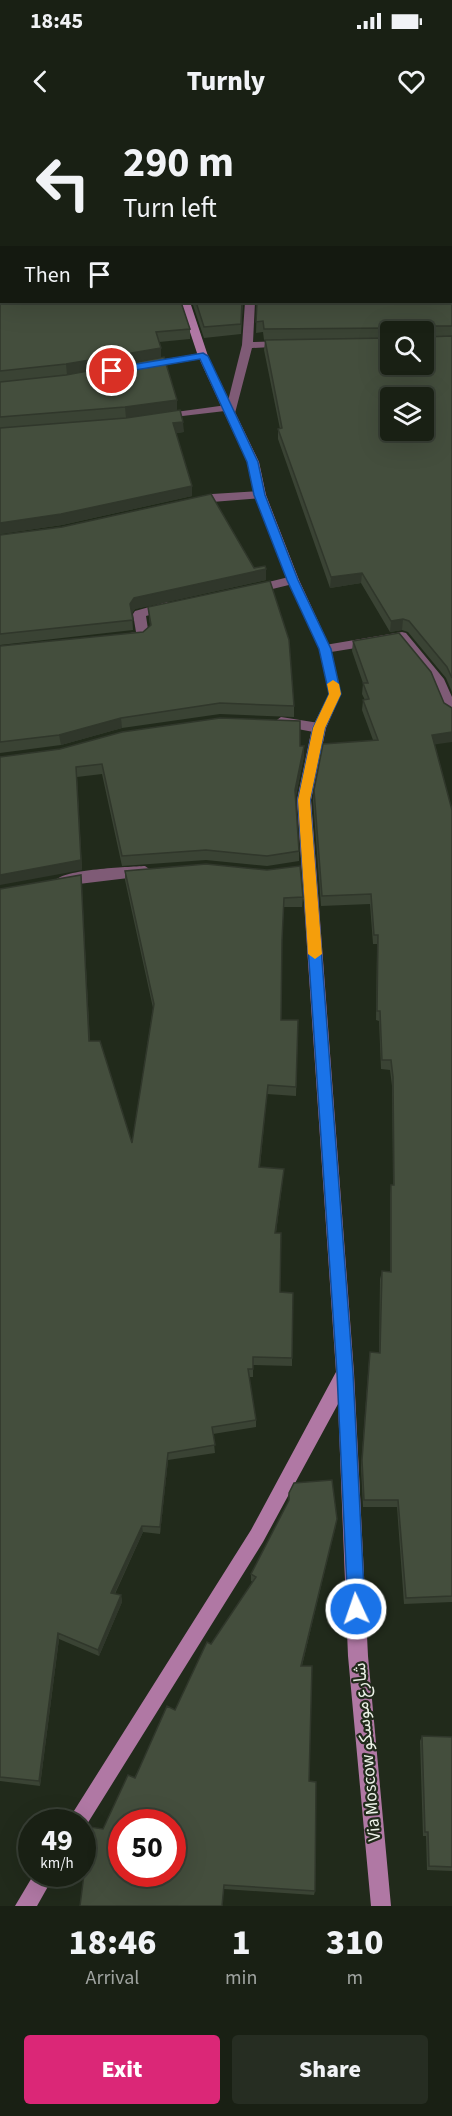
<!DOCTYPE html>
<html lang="en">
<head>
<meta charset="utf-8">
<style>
  :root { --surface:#192014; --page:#262d22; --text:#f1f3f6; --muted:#9fa3a0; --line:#373e34; --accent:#db2777 }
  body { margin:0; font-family:"Source Sans 3","Noto Sans Arabic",sans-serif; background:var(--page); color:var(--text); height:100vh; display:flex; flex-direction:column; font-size:22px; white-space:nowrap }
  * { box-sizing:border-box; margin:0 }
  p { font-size:20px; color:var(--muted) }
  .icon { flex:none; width:33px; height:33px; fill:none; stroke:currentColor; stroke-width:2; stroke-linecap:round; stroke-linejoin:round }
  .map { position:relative; height:1786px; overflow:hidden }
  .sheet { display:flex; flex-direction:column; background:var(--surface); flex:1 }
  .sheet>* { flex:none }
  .top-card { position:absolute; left:0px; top:0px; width:453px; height:183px; box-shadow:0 6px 24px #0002,0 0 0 2px var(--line); background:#192014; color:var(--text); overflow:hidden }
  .controls { position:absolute; left:380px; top:201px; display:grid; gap:12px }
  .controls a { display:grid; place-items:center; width:54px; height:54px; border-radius:6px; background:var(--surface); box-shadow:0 6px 24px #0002,0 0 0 2px var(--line); font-size:30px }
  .speed { position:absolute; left:18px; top:1689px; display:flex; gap:12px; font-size:30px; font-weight:700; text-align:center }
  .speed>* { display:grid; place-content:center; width:78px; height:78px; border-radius:50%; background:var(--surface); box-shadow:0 6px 24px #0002,0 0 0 2px var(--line); line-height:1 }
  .speed small { font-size:15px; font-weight:400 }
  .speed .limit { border:9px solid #d22; background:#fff; color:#111 }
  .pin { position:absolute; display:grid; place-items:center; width:51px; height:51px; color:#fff; margin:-26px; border:3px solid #fff; border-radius:50%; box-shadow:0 2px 6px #0007 }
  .me { position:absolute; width:66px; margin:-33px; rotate:357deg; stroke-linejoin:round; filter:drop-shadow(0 0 4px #0008) }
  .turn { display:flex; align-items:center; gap:21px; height:126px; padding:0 24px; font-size:27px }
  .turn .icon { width:78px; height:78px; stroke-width:2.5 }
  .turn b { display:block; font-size:42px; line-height:51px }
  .then { display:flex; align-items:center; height:57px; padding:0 24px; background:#0003; gap:12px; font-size:22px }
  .eta { display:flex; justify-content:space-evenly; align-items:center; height:102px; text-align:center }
  .eta b { font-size:36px; font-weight:800; line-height:42px }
  .button { display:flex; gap:12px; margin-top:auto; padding:12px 24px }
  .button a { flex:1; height:69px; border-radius:6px; background:var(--accent); color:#fff; font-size:24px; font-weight:800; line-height:69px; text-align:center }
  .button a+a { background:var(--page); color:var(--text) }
  .status { display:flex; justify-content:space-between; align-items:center; height:42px; padding:0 30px; background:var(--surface); direction:ltr }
  .status svg { height:16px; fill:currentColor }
  header { display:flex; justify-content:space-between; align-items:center; height:78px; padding:0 24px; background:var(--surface); font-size:27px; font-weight:800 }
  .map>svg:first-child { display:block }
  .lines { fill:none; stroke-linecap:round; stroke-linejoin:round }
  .street { fill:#7f5b76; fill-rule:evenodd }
  .secondary { fill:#b078a4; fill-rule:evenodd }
  .wall { fill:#3a4334; fill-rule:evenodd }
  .shaded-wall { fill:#30372b }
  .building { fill:#444e3d; stroke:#30372b; stroke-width:1.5; fill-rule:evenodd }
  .route { fill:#1a73e8; stroke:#114b97; stroke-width:1.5 }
  .slow { fill:#f59e0b }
  .labels { text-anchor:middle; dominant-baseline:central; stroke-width:4.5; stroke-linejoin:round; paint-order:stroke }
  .street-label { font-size:18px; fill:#ecf2e8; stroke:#212a1b }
</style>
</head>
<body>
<div class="status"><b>18:45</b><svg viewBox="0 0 49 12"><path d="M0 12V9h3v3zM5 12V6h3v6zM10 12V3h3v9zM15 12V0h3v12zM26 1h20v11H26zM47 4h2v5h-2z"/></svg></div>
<header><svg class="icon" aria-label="back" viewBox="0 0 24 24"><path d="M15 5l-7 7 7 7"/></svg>Turnly<svg class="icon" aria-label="heart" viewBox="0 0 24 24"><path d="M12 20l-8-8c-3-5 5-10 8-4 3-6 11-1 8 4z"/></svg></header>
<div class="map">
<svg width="452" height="1786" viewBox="0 0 452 1786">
  <rect width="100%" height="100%" fill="#212a1b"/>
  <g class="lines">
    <path class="street" d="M245 182H255L253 222 285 221 289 222V226L252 228 234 297H226L225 291 157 299 155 297 161 294 227 285 242 225Z
      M203 233 207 234V238L147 248 142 245 147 242Z
      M260 371 264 372V378L212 382 194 386 188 382 190 379 212 374Z
      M293 456 299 460 297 463 252 474 246 470 248 467Z
      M167 482 173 486 171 489 146 496 149 516 147 519 124 520 122 517 124 514 136 512 133 494 135 491Z
      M402 512 406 513 444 559 452 577V597L445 592 432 561 399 521 325 533 319 529 325 525Z
      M281 597 319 603 326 608 319 613 276 605 274 602Z
      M145 746 152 751 145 756 62 766 55 761C63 749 128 747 145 746Z"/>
    <path class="secondary" d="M180 182H190L208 236 259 342 266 375 299 460 331 529 341 574 326 608 311 680 354 1253 368 1536 391 1786H371L348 1536 338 1284 263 1422 84 1709 82 1702H67L251 1410 336 1252 297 680 312 608 329 574 319 529 287 460 254 375 247 342 198 236Z
      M34 1754H55L37 1786H15Z"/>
  </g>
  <path class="wall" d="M0 0H452V572L446 558 408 512 402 510 390 512 361 463 330 468 278 319V309H280L264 230 265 220H272H264L263 212 256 213 257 182H452L2 2V182L190 209V219L159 222 161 228V238L177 280V290L184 312 176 313 192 366V376L62 405 0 414ZM390 212H423L390 244Z
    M192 182H245H243L241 214 204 218Z
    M0 415 266 449V460L135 489 132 493 133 510 0 525Z
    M148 487 294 586V597L220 594 122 608 61 625 0 633V526L143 512 150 506Z
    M353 521 444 583 435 625 452 690V1532V1482L404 1484 397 1387H363L361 1347 369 1240 370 1232 379 1233 380 1159 382 1151H390V1074L391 1065H393L392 966 390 950 381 949 379 901 376 900 377 824H373L370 784 321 786 313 680 314 670 373 620 362 590 363 580H365L362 574 363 563 352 531Z
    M300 626 304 636 296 676 299 731V741L267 746 206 740 122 746 102 654 77 657 82 750 0 637Z
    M125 751 303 777 302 787H283L282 822 281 900H298L296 976 267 974 260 1047 284 1049 276 1113 280 1172 292 1238V1246L253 1245V1257H249L256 1300V1307L213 1314 215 1333 168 1340 160 1414 143 1412 115 1474 121 1475 122 1482 99 1536 59 1519 40 1666 0 1661V769L81 755 90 921 132 1023 153 888 125 760Z
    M289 1373 337 1399 302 1546 309 1661 315 1771 314 1775 224 1769 103 1709 175 1590 211 1524 253 1462 251 1461V1454L288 1382Z
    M422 1616 452 1617V1751L427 1750 426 1716H423L420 1621Z"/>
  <path class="shaded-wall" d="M161 228V238L67 255 66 244Z
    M177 280V290L126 298 125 287Z
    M183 302 184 312 173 314V303Z
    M192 366V376L62 405 0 414V403Z
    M266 449V460L135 489 131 494 130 484 134 478Z
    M362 453 361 463 330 468 331 457Z
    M403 499 402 510 390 512 391 501Z
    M121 598 122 608 61 625 59 615Z
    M452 612V622L431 625 432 615Z
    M304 626V636L295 680V670Z
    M76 647 82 750 0 765V755Z
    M81 755 82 765 90 930 89 921Z
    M284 1049 283 1058 275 1121V1113Z
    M168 1333V1340L160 1414V1407Z
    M337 1399 336 1406 300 1551 301 1546Z
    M142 1406 143 1412 112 1479 111 1473Z
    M121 1475 122 1482 99 1536 98 1530Z
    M58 1513 59 1519 40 1666 39 1661Z"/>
  <path class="building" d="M0 0H452V206H424L422 209 423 212H393L392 208 264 209 263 201 256 202 257 182H452V2H2V97H0Z
    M0 106H2V168H0Z
    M0 178H2V182H181L190 209 156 212 161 228 66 244 0 251Z
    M196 182H242L241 204 204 207Z
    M423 213 424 217 452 216V558L447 547 409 501 403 499 391 501 362 453 331 457 278 309 282 308 265 220 390 218V244H423ZM390 278H423V310H390Z
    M164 237 177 280 125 287 0 297V262L66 255Z
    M180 290 183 302 173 303 192 366 61 394 0 403V308L126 298Z
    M211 374 254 448 265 446 266 449 134 478 130 484 133 500 0 514V415L62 407Z
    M270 461 289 520 294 586 220 583 121 598 59 615 0 622V526L143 512 151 505 148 487Z
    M399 513 431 552 444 583 452 588V612L432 615 452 690V1476L406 1478 398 1380H364L362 1340 370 1232 380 1233 382 1151 391 1152V1065H394L393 957 391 940H382L380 891H377L378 815H374L371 774 322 776 314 670 323 624 378 620 363 580 369 579 363 563H368L353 521Z
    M220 598 300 601V626H304L295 670 299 731 267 736 206 730 122 736 102 644 76 647 81 740 0 755V637L60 629 122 612Z
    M206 744 267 750 300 746 303 777 284 778 282 820 281 900H298L296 967 268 965 259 1047 284 1049 275 1113H281L280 1172 293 1173 292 1238 253 1237V1249H248L256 1300 212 1307 215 1325 168 1333 160 1407 142 1406 111 1473 121 1475 98 1530 58 1513 39 1661 0 1657V769L81 755 89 921H100L132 1023 154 884 125 751Z
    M332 1360 337 1399 301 1546H312L309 1661 316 1662 315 1771 224 1765 222 1786H80L90 1707 103 1709 128 1655 135 1658 167 1586 175 1590 207 1522 211 1524 256 1457 251 1454 289 1380V1373L294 1363ZM122 1702H172V1754H122Z
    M422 1616 452 1617V1747L429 1746 428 1712H425Z"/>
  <path class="route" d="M203 233 208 236 258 342 265 375 298 460 331 529 341 574 325 608 310 680 353 1253 365 1489 362 1495 356 1497 350 1495 348 1489 337 1253 298 680 313 608 329 574 319 529 287 460 254 375 247 342 200 239 112 254 107 251 112 248Z"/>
  <path class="slow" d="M333 560 339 564 341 574 325 608 310 680 322 834 315 839 308 834 298 680 313 608 329 574 327 564Z"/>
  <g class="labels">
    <g class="street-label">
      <text transform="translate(367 1632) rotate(-95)">Via Moscow شارع موسكو</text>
    </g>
  </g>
</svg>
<div class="controls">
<a><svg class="icon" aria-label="search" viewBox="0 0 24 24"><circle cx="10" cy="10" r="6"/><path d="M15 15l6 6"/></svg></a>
<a><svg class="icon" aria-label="layers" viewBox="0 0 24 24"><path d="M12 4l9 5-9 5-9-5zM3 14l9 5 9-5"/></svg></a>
</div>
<div class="speed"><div>49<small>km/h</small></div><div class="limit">50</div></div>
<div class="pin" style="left:112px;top:251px;background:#d93025"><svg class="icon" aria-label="arrive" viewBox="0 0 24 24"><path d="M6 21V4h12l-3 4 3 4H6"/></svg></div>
<svg class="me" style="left:356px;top:1489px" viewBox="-20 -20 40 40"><circle r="17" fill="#1a73e8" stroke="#fff" stroke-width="3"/><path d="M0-11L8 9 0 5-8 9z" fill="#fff"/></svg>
<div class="top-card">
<div class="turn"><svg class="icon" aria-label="left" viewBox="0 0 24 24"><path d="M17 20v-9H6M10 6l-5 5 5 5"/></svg><div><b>290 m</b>Turn left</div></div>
<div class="then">Then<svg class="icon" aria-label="arrive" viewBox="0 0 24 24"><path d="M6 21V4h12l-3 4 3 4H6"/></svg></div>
</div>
</div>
<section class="sheet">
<div class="eta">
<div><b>18:46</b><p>Arrival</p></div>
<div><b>1</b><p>min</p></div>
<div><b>310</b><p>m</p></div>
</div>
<div class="button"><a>Exit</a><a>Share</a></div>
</section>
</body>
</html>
